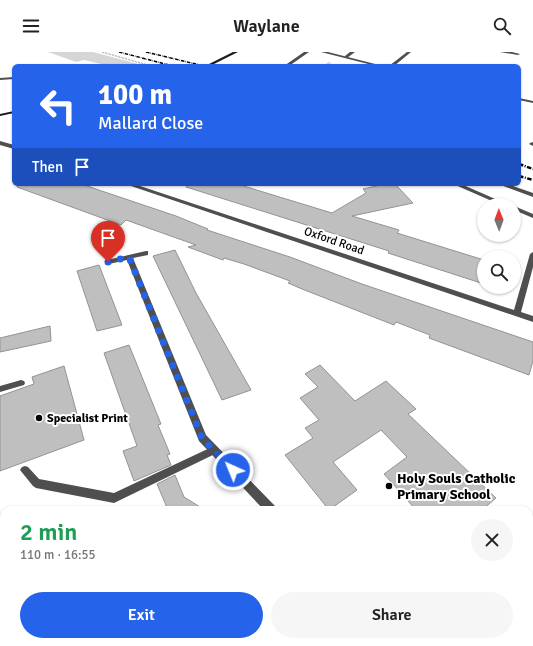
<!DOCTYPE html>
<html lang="en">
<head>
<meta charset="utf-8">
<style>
  :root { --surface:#fff; --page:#f6f6f6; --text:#222; --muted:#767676; --accent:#2563eb }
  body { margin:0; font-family:Signika,sans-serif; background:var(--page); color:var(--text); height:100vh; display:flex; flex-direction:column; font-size:15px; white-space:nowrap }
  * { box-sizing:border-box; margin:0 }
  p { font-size:13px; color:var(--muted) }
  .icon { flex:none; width:22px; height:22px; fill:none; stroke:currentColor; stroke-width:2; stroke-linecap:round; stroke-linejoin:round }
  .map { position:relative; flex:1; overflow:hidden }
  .panel { position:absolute; left:0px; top:454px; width:533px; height:140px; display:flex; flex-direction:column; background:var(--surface); border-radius:12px 12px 0 0; box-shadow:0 1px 3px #0004 }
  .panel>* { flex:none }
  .banner { position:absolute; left:12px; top:12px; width:509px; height:122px; border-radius:6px; box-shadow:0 1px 3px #0004; background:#2563eb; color:#fff; overflow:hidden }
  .needle { width:26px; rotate:359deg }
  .controls { position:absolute; left:477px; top:146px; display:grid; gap:8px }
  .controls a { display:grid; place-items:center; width:44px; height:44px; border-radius:50%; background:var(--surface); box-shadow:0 1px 3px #0004; font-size:20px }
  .pin { position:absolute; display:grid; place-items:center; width:34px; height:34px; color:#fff; margin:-41px -17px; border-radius:50% 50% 50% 0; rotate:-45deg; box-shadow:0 0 4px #0007 }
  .pin .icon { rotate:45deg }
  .me { position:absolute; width:44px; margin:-22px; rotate:316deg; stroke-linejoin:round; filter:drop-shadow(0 0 3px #0008) }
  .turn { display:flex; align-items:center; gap:14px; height:84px; padding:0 20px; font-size:18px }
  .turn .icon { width:52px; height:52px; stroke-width:2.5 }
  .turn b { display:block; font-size:28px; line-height:34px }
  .then { display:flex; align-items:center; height:38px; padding:0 20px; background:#0003; gap:8px; font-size:15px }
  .round { display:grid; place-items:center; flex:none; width:42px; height:42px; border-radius:21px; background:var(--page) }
  .headline { display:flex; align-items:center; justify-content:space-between; height:68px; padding:0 20px }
  h1 { font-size:24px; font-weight:600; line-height:30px; color:#1e9e55 }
  .button { display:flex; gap:8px; margin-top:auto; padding:8px 20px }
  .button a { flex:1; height:46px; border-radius:24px; background:var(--accent); color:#fff; font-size:16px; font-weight:600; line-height:46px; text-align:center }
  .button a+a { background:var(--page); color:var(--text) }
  header { display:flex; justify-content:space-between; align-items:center; height:52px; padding:0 20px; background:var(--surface); font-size:18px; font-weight:600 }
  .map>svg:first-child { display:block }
  .green { fill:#d6d6d6 }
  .building { fill:#bfbfbf; stroke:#939393 }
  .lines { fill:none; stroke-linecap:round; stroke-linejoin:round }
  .street-tunnel { stroke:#d9d9d9; stroke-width:4.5; stroke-dasharray:4.5 2.5; stroke-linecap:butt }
  .path { stroke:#717171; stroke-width:1.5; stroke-dasharray:0.5 1; stroke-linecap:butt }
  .lane { fill:#4f4f4f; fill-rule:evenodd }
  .street { fill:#4f4f4f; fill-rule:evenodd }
  .secondary { fill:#1c1c1c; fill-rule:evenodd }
  .rail-far1 { stroke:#000; stroke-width:1.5; stroke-dasharray:3.5 1 0.5 1; stroke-linecap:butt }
  .rail { stroke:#000; stroke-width:2.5; stroke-dasharray:4.5 1.5 1 1.5; stroke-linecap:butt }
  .route { stroke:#2563eb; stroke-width:7; stroke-dasharray:0 12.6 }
  .poi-dot { fill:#000; stroke:#fff; stroke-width:1.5 }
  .labels { text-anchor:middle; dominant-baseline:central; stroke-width:4; stroke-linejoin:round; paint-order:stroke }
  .street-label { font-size:12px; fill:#000; stroke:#fff }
  .poi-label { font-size:12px; font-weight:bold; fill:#000; stroke:#fff; text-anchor:start }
  .near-poi-label { font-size:14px; font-weight:bold; fill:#000; stroke:#fff; text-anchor:start }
</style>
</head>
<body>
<header><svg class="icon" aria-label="menu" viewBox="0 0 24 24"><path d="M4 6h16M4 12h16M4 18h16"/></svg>Waylane<svg class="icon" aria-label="search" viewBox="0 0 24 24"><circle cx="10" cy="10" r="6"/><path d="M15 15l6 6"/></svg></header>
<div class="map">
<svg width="533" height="594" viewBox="0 0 533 594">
  <rect width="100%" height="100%" fill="#fff"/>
  <path class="green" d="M48 0H93L146 14H110L84 8 76 10Z"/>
  <path class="building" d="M17 132H81L176 164 208 177 207 178 290 205 362 232 533 290V309L529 323 429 286 430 283 396 270 394 273 302 237 288 231 290 229 244 212 224 206 223 208 188 195 196 193 126 168 121 173 17 135Z
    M187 132H237L332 161 366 141 363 137 385 132H395L413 151 352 164 399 178 397 181 484 208V232L388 201 389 199 186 135Z
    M175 198 196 241 251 338 222 348 153 204Z
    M99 213 122 273 97 279 77 219Z
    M50 274 51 289 0 300V286Z
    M129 293 161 372 158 373 170 402 167 403 171 413 134 429 123 399 137 394 104 301Z
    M320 313 355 349 386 329 416 357 408 362 496 446 482 458H416L384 422 407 405 381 378 333 410 357 438 329 458 285 403 313 386 305 376 319 368 300 346 318 335 305 322Z
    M64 314 84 388 0 419V344L34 332 32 325Z
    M175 423 184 445 205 458H168L157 432Z"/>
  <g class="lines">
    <path class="street-tunnel" d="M327 14 332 10"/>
    <path class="path" d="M102 0 151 14"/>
    <path class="lane" d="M304 0H309L289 14H284Z
      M350 0H355L347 6H345V4Z
      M407 0H411L394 14H389Z
      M500 0H512L520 2 518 3Z
      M453 132H461L509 153H501Z
      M498 132H507L533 141V145Z
      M514 154 533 162V166L514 158Z
      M21 328 24 329 25 331 24 333 0 340V334Z
      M214 394 217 395 219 398 217 401 114 451 36 436 33 434 20 418 22 415 25 414 28 415 39 427 114 441Z
      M6 590H18L16 594H4Z
      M236 590H249L251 594H238Z"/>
    <path class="street" d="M321 0H328L383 14H376Z
      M14 25V27L0 28V26Z
      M519 46 533 49V51L519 48Z
      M0 89 14 93V97L0 93Z
      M533 90V94L529 92 530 91Z
      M125 132H134L514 258 530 202 533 200V215L521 260 533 264V270Z
      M146 199H148V203L133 206 206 383 275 454 276 458H264L199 389 127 208 109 212 106 210 107 208Z
      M318 590H330V594H318Z"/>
    <path class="secondary" d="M233 0H238L210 14H205Z
      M14 59V61L0 64V62Z"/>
    <path class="rail-far1" d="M119 0 173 14
      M146 0 204 14"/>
    <path class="rail" d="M519 112 533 117
      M519 124 533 128"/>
  </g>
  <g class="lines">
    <path class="route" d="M108 210 129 205 202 386 233 418"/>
  </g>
  <g class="poi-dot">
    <circle cx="39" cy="366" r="4"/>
    <circle cx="389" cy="434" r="4"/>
  </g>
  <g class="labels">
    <g class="street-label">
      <text transform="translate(334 189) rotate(19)">Oxford Road</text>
    </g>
    <g class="poi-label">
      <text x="47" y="366">Specialist Print</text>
    </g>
    <g class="near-poi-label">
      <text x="397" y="426">Holy Souls Catholic<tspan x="397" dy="16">Primary School</tspan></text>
    </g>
  </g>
</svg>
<div class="controls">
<a><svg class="needle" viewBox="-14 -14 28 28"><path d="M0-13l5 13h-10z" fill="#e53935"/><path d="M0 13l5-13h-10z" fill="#767676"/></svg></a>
<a><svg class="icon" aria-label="search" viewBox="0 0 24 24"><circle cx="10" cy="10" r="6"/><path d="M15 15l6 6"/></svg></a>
</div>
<div class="pin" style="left:108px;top:210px;background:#d93025"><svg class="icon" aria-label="arrive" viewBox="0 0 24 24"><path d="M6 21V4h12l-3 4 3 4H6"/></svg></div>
<svg class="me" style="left:233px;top:418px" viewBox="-20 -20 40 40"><circle r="17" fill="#2563eb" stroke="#fff" stroke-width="3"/><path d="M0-11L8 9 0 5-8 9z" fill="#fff"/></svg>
<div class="banner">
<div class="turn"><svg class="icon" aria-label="left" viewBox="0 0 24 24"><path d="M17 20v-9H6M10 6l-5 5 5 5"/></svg><div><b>100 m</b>Mallard Close</div></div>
<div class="then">Then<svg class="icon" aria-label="arrive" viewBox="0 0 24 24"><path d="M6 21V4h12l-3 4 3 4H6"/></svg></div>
</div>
<section class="panel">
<div class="headline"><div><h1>2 min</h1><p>110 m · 16:55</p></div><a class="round"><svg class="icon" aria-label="close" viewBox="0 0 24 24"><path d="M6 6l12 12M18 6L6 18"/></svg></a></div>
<div class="button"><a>Exit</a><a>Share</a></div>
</section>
</div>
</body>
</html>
